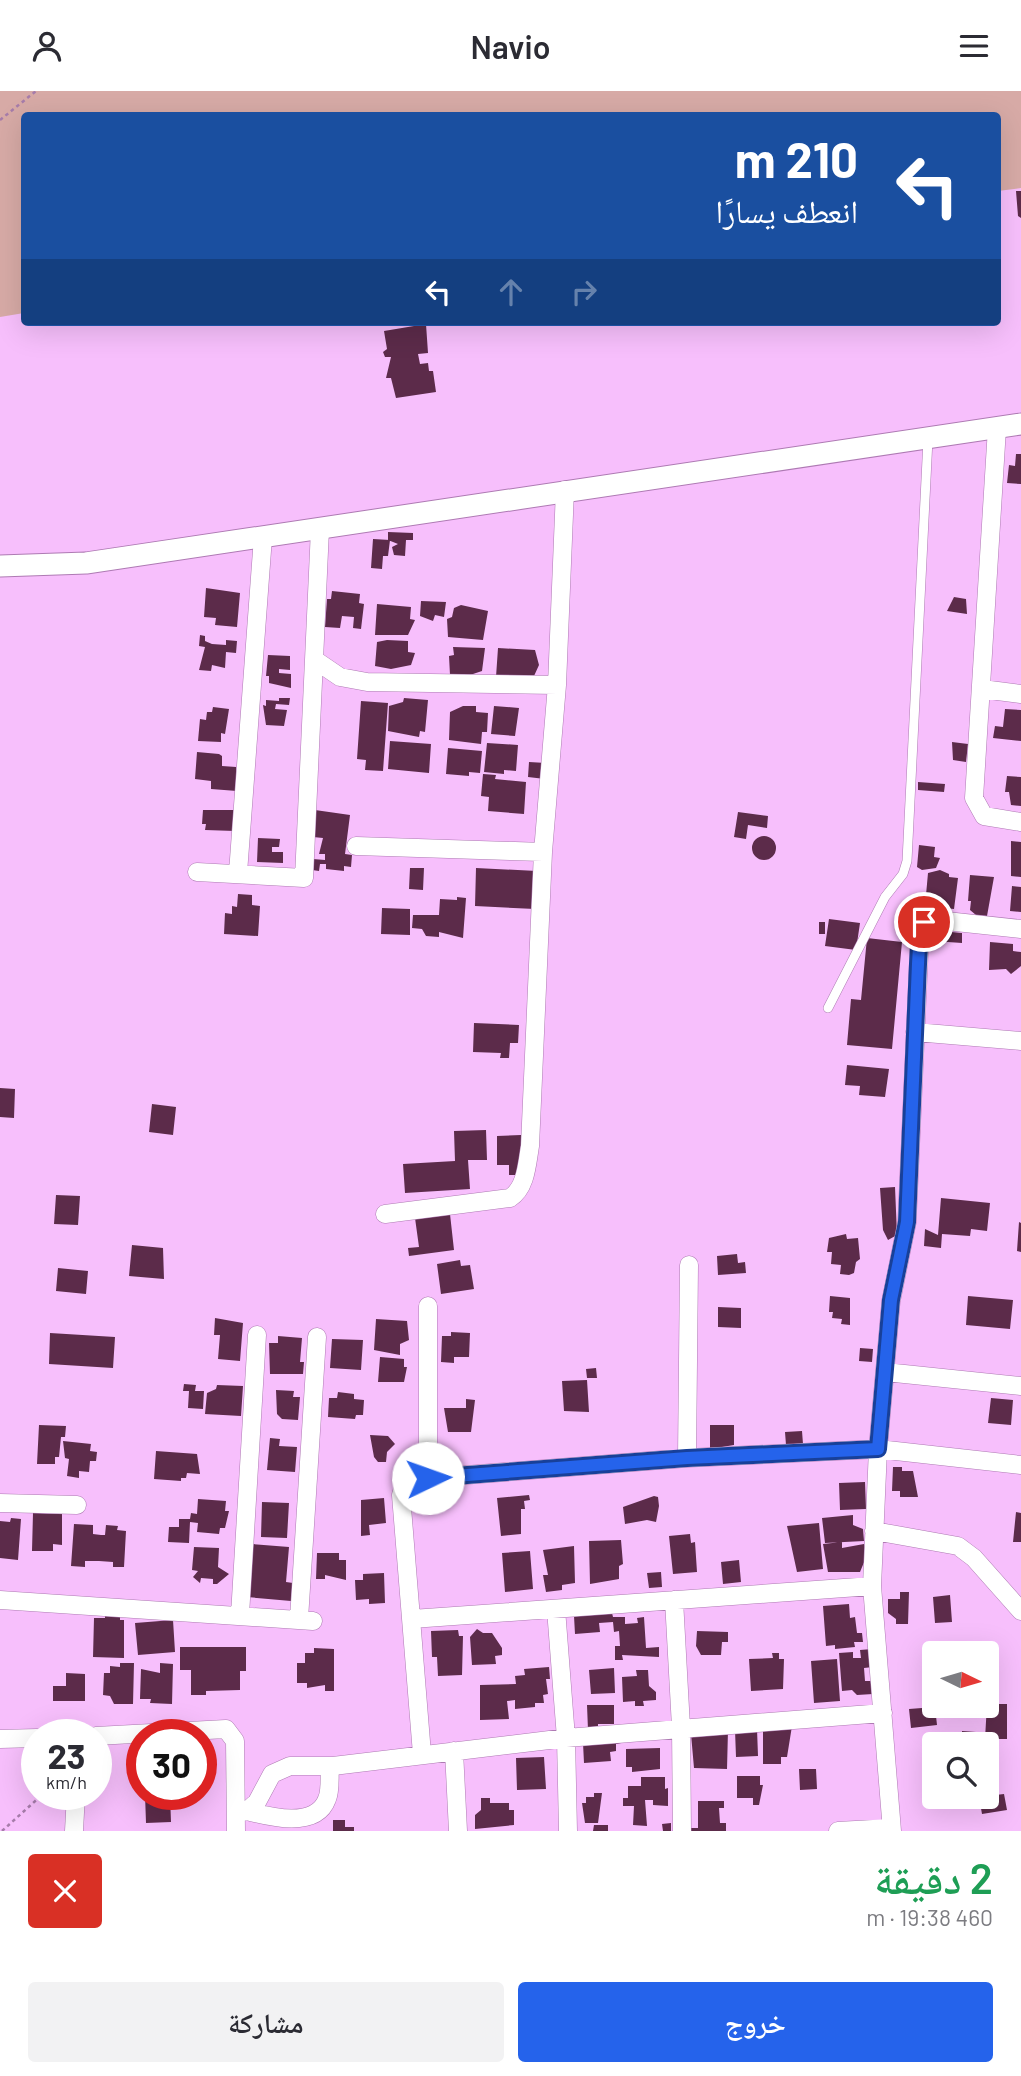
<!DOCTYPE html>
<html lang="ar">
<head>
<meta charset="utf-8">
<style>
  :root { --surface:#fff; --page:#f2f2f3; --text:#2b2b33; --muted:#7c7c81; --accent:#2563eb }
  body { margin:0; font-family:Barlow,"Noto Naskh Arabic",sans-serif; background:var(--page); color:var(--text); direction:rtl; height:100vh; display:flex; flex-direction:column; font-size:26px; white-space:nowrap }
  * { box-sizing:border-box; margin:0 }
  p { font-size:23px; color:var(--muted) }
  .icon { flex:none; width:38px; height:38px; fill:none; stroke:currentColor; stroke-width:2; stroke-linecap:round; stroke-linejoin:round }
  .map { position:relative; height:1740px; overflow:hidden; direction:ltr }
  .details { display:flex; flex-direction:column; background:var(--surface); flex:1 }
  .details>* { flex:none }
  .guide { position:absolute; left:21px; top:21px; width:980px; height:214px; border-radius:7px; box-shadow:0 7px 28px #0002; direction:rtl; background:#1a4fa0; color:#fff; overflow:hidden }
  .needle { width:46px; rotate:95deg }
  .controls { position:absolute; left:922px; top:1550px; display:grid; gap:14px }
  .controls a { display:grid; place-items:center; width:77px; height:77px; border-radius:7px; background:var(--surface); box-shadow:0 7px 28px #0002; font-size:35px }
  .speed { position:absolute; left:21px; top:1628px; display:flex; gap:14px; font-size:35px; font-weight:700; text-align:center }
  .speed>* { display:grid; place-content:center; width:91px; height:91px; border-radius:50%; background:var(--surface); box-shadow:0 7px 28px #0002; line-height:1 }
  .speed small { font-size:18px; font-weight:400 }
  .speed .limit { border:10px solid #d22; background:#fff; color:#111 }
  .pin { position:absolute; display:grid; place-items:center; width:60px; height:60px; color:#fff; margin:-30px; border:4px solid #fff; border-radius:50%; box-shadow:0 2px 7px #0007 }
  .me { position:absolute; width:77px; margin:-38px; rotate:87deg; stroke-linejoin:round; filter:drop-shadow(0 0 5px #0008) }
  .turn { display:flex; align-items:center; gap:24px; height:147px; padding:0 28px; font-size:32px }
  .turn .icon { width:91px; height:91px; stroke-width:2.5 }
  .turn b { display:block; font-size:49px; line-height:60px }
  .lanes { display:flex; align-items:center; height:66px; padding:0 28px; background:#0003; justify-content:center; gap:35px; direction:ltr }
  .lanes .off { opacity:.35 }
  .round { display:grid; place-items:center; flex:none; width:74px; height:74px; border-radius:7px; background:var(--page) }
  .summary { display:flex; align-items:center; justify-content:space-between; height:119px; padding:0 28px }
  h1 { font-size:42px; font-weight:600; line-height:52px; color:#1e9e55 }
  .button { display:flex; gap:14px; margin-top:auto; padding:14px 28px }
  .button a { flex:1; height:80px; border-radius:7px; background:var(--accent); color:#fff; font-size:28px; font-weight:600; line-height:80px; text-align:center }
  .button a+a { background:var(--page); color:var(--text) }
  header { display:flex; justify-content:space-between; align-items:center; height:91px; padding:0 28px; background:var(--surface); font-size:32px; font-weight:600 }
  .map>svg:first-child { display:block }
  .green { fill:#d7aaa6 }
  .building { fill:#5c2b4a }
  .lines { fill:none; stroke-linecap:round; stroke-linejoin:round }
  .service-casing { stroke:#ae7ab3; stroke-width:10 }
  .minor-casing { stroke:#ae7ab3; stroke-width:19 }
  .tertiary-casing { stroke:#ae7ab3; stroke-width:23 }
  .path { stroke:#a67caa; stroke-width:2.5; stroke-dasharray:3.5 3.5; stroke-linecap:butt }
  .service { stroke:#fff; stroke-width:9 }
  .minor { stroke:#fff; stroke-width:18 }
  .tertiary { stroke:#fff; stroke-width:21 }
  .route-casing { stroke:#184099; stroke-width:18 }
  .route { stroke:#2563eb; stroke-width:12 }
</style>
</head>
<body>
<header><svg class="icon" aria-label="menu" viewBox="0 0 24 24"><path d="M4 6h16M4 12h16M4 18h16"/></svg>Navio<svg class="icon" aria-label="person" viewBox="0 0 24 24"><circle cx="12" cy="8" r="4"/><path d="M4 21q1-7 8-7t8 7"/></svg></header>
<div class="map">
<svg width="1021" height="1740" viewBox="0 0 1021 1740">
  <rect width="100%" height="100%" fill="#f7bffc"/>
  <path class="green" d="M0 0H1021V97L998 100V24H24V222L0 226Z"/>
  <path class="building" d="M1016 100H1021V127L1018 125Z
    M426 233 428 262 418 263 420 273 428 272 429 280H433L436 301 396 307 391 287H386L391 266H385L383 261 387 258 384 240Z
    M1016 363H1021V393L1007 392 1009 374 1015 375Z
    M388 441 413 442V449H406L405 465 394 464 392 456 398 453 388 449Z
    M373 448 390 449 388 465H383L382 478 371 477Z
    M206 497 240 502 237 536 215 534 216 527 204 526Z
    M332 500 360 503 359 512 364 513 361 538 353 537 354 526 342 525 340 537 325 536 327 508H331Z
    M954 506 966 508 967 523 947 520Z
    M421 510 446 511 444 526 435 524 433 530 420 525Z
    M377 513 411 516 410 528 415 529 408 544H375Z
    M461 514 488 520 483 549 448 546 447 528 452 526 454 517Z
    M200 544 205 545V550L212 553 226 554V549L237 550 236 562 226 561 225 577 212 574 211 580 199 579 205 556 199 555Z
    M387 549 408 550V561L415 562 411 574 391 578 375 575 377 551Z
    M453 556 485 557 482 580 470 584H450L449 565 454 564Z
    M498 557 535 559 539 574 534 585 530 588 496 586Z
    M268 564 290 565V579L279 578V582L291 583V597L269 592V585H266Z
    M279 607H290L289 614 276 613 275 618 287 619 284 635 266 634 263 614 266 615V609L279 610Z
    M404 607 428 609 425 641 420 640 419 646 388 640 389 615 403 611Z
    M361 610 388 612 383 680 365 679 366 669 357 668Z
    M463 615H476V621L488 622 487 641H482L481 653 449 649 450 621Z
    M494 615 519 617 515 645 491 643Z
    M213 616 229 618 225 643 221 642V651L198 650 200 628 206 629 207 621H212Z
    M1005 618 1021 619V650L993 647 995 635 1003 636Z
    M390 650 431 653 429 682 388 678Z
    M952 651 968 653 966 671 953 669Z
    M487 652 518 654 516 680 504 679V683L484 681Z
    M448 657 482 660 480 682 469 681V685L446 683Z
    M197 661 219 663 222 665V675L236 676 237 700 211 698V690L195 688Z
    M529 671 546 672 545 688 528 686Z
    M483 683 496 684 495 688 526 691 524 723 488 720 489 706 481 705Z
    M1007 685 1021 686V715L1011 714 1009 701H1005Z
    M918 691 945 693 944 701 918 699Z
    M203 719H236L235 740 205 739 206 733H202Z
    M315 719 350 724 345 763 352 764 351 776 344 775V780L326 778V773H320L319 780 312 779 313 768 325 769V763H319L323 747 313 746Z
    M738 721 768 725 767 737 748 734 746 748 734 746Z
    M752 757a12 12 0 1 1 24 0a12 12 0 1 1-24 0Z
    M258 747 280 748 279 756H272V761H283V772L257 771Z
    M1011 750 1021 751V786L1011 785Z
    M919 754 935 756 934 766 940 767 936 777 922 779 917 776Z
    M410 777H424L423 799 409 798Z
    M476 777 537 780 535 818 475 815Z
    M940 779 949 783V786L958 787 954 818 925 815 928 782Z
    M970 784 994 786 987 825 976 824 970 819 971 810H968Z
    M1012 795 1021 796V821L1010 820Z
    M238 803 252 804V814L260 815 258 845 224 843 225 822 232 823V815L237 816Z
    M457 806 466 807 463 847 439 841V846L426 845 422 838 412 837 413 824H439L440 808 457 809Z
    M382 817 410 818V844L381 843Z
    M829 828 860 832 856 859 825 855Z
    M819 831H825V843H819Z
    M929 831 952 833 951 841 962 842V852L934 850V845L928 844Z
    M867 847 902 851 892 958 847 954 851 908 861 909Z
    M990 851 1013 853V860L1021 861V875L1011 883 1006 878 989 879Z
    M474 932 519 934 518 952H510L509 967H500L501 962 473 961Z
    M847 974 889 978 885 1006 859 1004 860 995 845 994Z
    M0 997 15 998 14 1027 0 1026Z
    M152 1013 176 1016 173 1044 149 1041Z
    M486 1039 487 1069H468L470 1098 405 1102 403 1073 455 1070 454 1040Z
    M521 1044V1084H509V1074H497V1045Z
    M895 1096 897 1144 888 1149 883 1139 880 1097Z
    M56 1104 80 1105 78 1134 54 1133Z
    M941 1107 990 1112 987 1140 971 1138 970 1145 942 1143 941 1157 924 1155 925 1138 938 1144Z
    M450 1123 454 1159 409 1165 408 1157 419 1156 415 1127Z
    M1019 1131 1021 1132V1161L1017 1160Z
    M846 1143 847 1148 858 1147 860 1168 856 1171 854 1182 849 1184 840 1183 841 1174 831 1173 832 1161H827L829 1147Z
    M132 1154 163 1157 164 1188 129 1185Z
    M737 1163 738 1172 745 1171 746 1182 718 1184 717 1165Z
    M460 1169 461 1175 470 1174 474 1198 441 1203 437 1173Z
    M58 1177 88 1180 86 1203 56 1200Z
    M830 1205 850 1207V1234L841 1233 842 1228 832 1227 833 1221H829Z
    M968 1205 1013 1209 1010 1238 966 1234Z
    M718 1216 741 1217V1237L718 1236Z
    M215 1227 243 1232 240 1270 218 1268 220 1244H214Z
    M376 1228 407 1230 409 1249 400 1253V1264L374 1259Z
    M451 1241 470 1242 469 1266H454V1272L441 1271 442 1245H451Z
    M50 1242 115 1246 113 1277 49 1273Z
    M278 1245 302 1247 300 1271H304L303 1283H270L269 1252H278Z
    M332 1248 363 1249 361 1279 330 1277Z
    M860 1257 873 1258 872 1271 859 1270Z
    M380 1266 404 1268V1276H407L404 1291H378Z
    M596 1277 597 1287H587L586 1278Z
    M587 1289 589 1321 564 1320 562 1290Z
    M184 1293 196 1294 195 1300H204L203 1318 188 1317 189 1300H183Z
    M217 1294 243 1295 241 1325 205 1323 207 1302 216 1298Z
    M276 1299 294 1300 293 1306H300L298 1329 282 1328 277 1323Z
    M338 1301 354 1303V1308L364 1309 363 1324H356L355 1328 328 1326 329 1307H337Z
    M991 1307 1013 1309 1011 1334 988 1332Z
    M466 1308 475 1309 471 1341H448L444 1317H466Z
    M39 1334 66 1335 65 1346H61L59 1366H55V1373H37Z
    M710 1334H734V1354L710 1358Z
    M802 1340 803 1353 786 1354 785 1341Z
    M370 1344 388 1345 395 1353 387 1361 386 1371H378L374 1366Z
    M270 1347 280 1348 279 1355 297 1356 295 1381 267 1379Z
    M63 1350 91 1353 90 1360 97 1361 96 1370H90L89 1381 79 1380V1387L67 1385 69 1368 65 1367Z
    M156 1360 197 1363 200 1383 187 1382 186 1387H181V1390L154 1388Z
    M893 1376H902V1380H913L918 1406H900V1400H892Z
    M865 1391 866 1418 840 1419 839 1392Z
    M529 1404 530 1409 524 1410 525 1418H521V1443L501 1445 497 1407Z
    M654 1405 658 1406 659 1415 656 1431 647 1429 625 1433 623 1416Z
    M384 1407 386 1432 369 1434 370 1444 361 1445V1409Z
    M198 1408 226 1410 225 1420H229L225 1437H220L219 1443 197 1441 198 1432 190 1431 189 1452 168 1451 169 1436H179V1428H190L191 1422 197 1423Z
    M262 1411 289 1412 287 1447 261 1446Z
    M1016 1421 1021 1422V1451H1013Z
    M33 1422 62 1423V1454L53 1453V1460H32Z
    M853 1424V1434L863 1438 864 1450 825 1452 822 1427Z
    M11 1427 21 1428 18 1469 0 1467V1430L10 1431Z
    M819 1432 823 1478 797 1481 787 1435Z
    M74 1433 93 1434V1443L101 1444H105L106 1434 118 1435 117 1439 126 1440 124 1476H113V1471L99 1470H85V1476L71 1475Z
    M690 1443 691 1452 695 1451 697 1481 673 1483 669 1445Z
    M621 1449 623 1473 619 1475V1488L590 1493 589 1450Z
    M842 1451V1457L864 1453 867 1464 860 1481H828L823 1453Z
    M252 1453 289 1456 286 1491 293 1492 291 1510 247 1506Z
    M574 1455 575 1492 562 1494V1499L546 1501 543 1484H548L543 1459Z
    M194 1456 219 1457 218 1476 229 1483 217 1493H213V1488L201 1487 200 1492 193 1486 198 1480 192 1479Z
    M530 1460 533 1498 505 1501 502 1462Z
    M317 1462H339V1469H346V1489L325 1484V1488H316Z
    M739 1469 741 1491 723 1493 721 1471Z
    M661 1481 662 1496 649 1497 647 1482Z
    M384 1482 385 1512 369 1513V1508L356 1509 355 1489H363V1483Z
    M900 1501H909L908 1533H896V1528L888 1522V1508H900Z
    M950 1504 952 1531 935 1532 933 1506Z
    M849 1513 850 1527 855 1526 857 1542H862L863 1551H854L855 1556 835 1558V1554L826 1555 823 1515Z
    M105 1521H120V1529H124V1567L93 1566 94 1527H105Z
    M612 1522 613 1526H625V1533L638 1532 637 1527 644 1526 646 1557 659 1556V1566L622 1564 623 1569H615V1555H620L619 1540 614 1541 613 1531 599 1532 600 1541 575 1543 574 1525Z
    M173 1529 175 1561 138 1564 135 1532Z
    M477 1538 483 1542H492L502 1557V1564L495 1565 496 1573 472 1574 470 1546Z
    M458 1539 459 1545H463L462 1584 438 1585 437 1566H432L431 1540Z
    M697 1540 728 1541V1551H722L721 1564H701L696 1555Z
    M180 1556H246V1580H240V1599L206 1600V1604H191V1579H180Z
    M314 1557 334 1558V1600H325V1594L307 1597V1592H297V1572H305V1562H314Z
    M872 1558 873 1576 864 1577 865 1590H872L873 1603 857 1604 852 1599 842 1600 839 1562 853 1561V1567H861L860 1559Z
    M772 1562H779V1568H784L783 1598 751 1600 749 1568 773 1567Z
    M837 1568 840 1610 814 1612 811 1570Z
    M120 1572H134L133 1613H114L110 1605 103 1604 104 1582H110V1575L120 1576Z
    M160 1572 173 1573 172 1613 150 1612 151 1608H140L141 1578 160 1582Z
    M549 1576 550 1588H546L548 1603 543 1604 544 1612H535V1616L515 1618V1609L507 1610 509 1628 480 1629V1594L516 1593 515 1585 525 1584 524 1578Z
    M614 1577 615 1602 591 1603 589 1579Z
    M636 1579H648L649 1595 656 1601V1609L643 1610 644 1615H635V1610L623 1611 622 1586 637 1585Z
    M66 1582 85 1583V1610H53V1595H66Z
    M987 1613H1007V1648H985Z
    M587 1614H614V1633H598V1639H588Z
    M935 1616 937 1634 911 1637 909 1618Z
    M763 1635H792L787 1666H781V1673H763Z
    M757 1638 758 1665 736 1666 735 1639Z
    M728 1639 727 1678 694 1677 691 1643Z
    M962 1640 976 1641V1650L962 1649Z
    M621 1644V1652L616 1653V1660L610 1661 611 1670 584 1672 583 1652Z
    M660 1657V1678L632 1681V1676H626V1658Z
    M544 1666 546 1698 517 1699 516 1667Z
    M799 1678H816L817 1698 800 1699Z
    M737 1685H760V1694H763L759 1714H753V1707H737Z
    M641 1686H665V1698L668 1697V1715L653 1714V1709H645L647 1735 633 1734 634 1715H623V1707H628V1695H641Z
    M594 1702H602L598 1732H585L582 1712H586V1706H594Z
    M145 1703H170L171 1731 146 1732Z
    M1004 1703 1007 1719 982 1723 979 1706Z
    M481 1707H490V1712H509V1719H514V1734L475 1738V1724L481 1719Z
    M698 1710H724V1717H719L720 1732H726V1740H690V1737H698Z
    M333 1729H345V1736H354V1740H333Z
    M671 1732V1740H663L662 1733Z
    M594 1734H608V1740H593Z"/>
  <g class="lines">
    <defs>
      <path id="service" d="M828 917 885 806 903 783 907 770 928 348"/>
      <path id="minor" d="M997 337 974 707 984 725 1021 731
        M315 569 340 586 367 591 557 594
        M982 598 1021 603
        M356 755 543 761
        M197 781 304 787 320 438
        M238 782 263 446
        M915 941 1021 950
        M385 1123 510 1107C526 1097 527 1073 530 1055L543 761 557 594 565 399
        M428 1215V1387
        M885 1281 1021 1295
        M687 1367 689 1174
        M0 1412 77 1414
        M874 1440 958 1455 974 1467 1021 1520
        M0 1509 313 1530
        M674 1509 681 1636 682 1740
        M556 1518 566 1647 568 1740
        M240 1524 257 1244
        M299 1528 317 1246
        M412 1528 872 1495
        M96 1645 226 1638 235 1650 236 1740
        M0 1648 37 1647
        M454 1660 458 1740
        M422 1663 401 1404 404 1395 414 1388 687 1367 878 1358 1021 1374
        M247 1720C270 1726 316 1738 327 1708 331 1699 329 1685 330 1675
        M236 1722 247 1720 257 1711 272 1683 290 1675H333L566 1647 883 1622
        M74 1740 76 1703
        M838 1740 891 1737
        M892 1740 872 1495 878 1358 891 1210 907 1131 920 839 924 831 937 829 1021 838"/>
      <path id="tertiary" d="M0 475 86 472 1021 333"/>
    </defs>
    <use href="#service" class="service-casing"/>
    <use href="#minor" class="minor-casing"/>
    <use href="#tertiary" class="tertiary-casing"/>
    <path class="path" d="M0 29 36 0
      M2 1740 43 1703"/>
    <use href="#service" class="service"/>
    <use href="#minor" class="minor"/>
    <use href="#tertiary" class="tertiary"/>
  </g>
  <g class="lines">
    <defs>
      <path id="route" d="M428 1387 687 1367 878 1358 891 1209 907 1131 918 873 920 839 924 831"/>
    </defs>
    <use href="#route" class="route-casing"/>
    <use href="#route" class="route"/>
  </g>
</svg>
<div class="controls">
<a><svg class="needle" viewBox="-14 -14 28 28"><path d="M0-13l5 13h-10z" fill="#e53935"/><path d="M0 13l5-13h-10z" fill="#7c7c81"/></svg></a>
<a><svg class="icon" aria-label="search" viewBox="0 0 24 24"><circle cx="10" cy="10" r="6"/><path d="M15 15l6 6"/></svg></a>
</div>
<div class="speed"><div>23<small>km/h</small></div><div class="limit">30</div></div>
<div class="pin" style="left:924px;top:831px;background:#d93025"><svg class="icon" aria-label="arrive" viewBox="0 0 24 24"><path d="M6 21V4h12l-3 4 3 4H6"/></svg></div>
<svg class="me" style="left:428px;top:1387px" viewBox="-20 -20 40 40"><circle r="19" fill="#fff"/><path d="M0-13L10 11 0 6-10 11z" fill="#2563eb"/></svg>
<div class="guide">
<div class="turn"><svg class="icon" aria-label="left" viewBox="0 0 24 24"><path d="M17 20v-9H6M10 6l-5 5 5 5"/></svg><div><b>210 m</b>انعطف يسارًا</div></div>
<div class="lanes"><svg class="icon" aria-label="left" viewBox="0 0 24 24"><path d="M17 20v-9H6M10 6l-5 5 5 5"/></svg><svg class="icon off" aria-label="ahead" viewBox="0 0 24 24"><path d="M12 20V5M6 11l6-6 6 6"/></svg><svg class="icon off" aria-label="right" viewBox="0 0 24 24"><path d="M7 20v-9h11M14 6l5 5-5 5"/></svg></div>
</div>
</div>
<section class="details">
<div class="summary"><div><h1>2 دقيقة</h1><p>460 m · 19:38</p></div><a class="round" style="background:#d93025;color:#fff"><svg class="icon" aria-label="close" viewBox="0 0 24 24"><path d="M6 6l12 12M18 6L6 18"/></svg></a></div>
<div class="button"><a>خروج</a><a>مشاركة</a></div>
</section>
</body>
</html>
